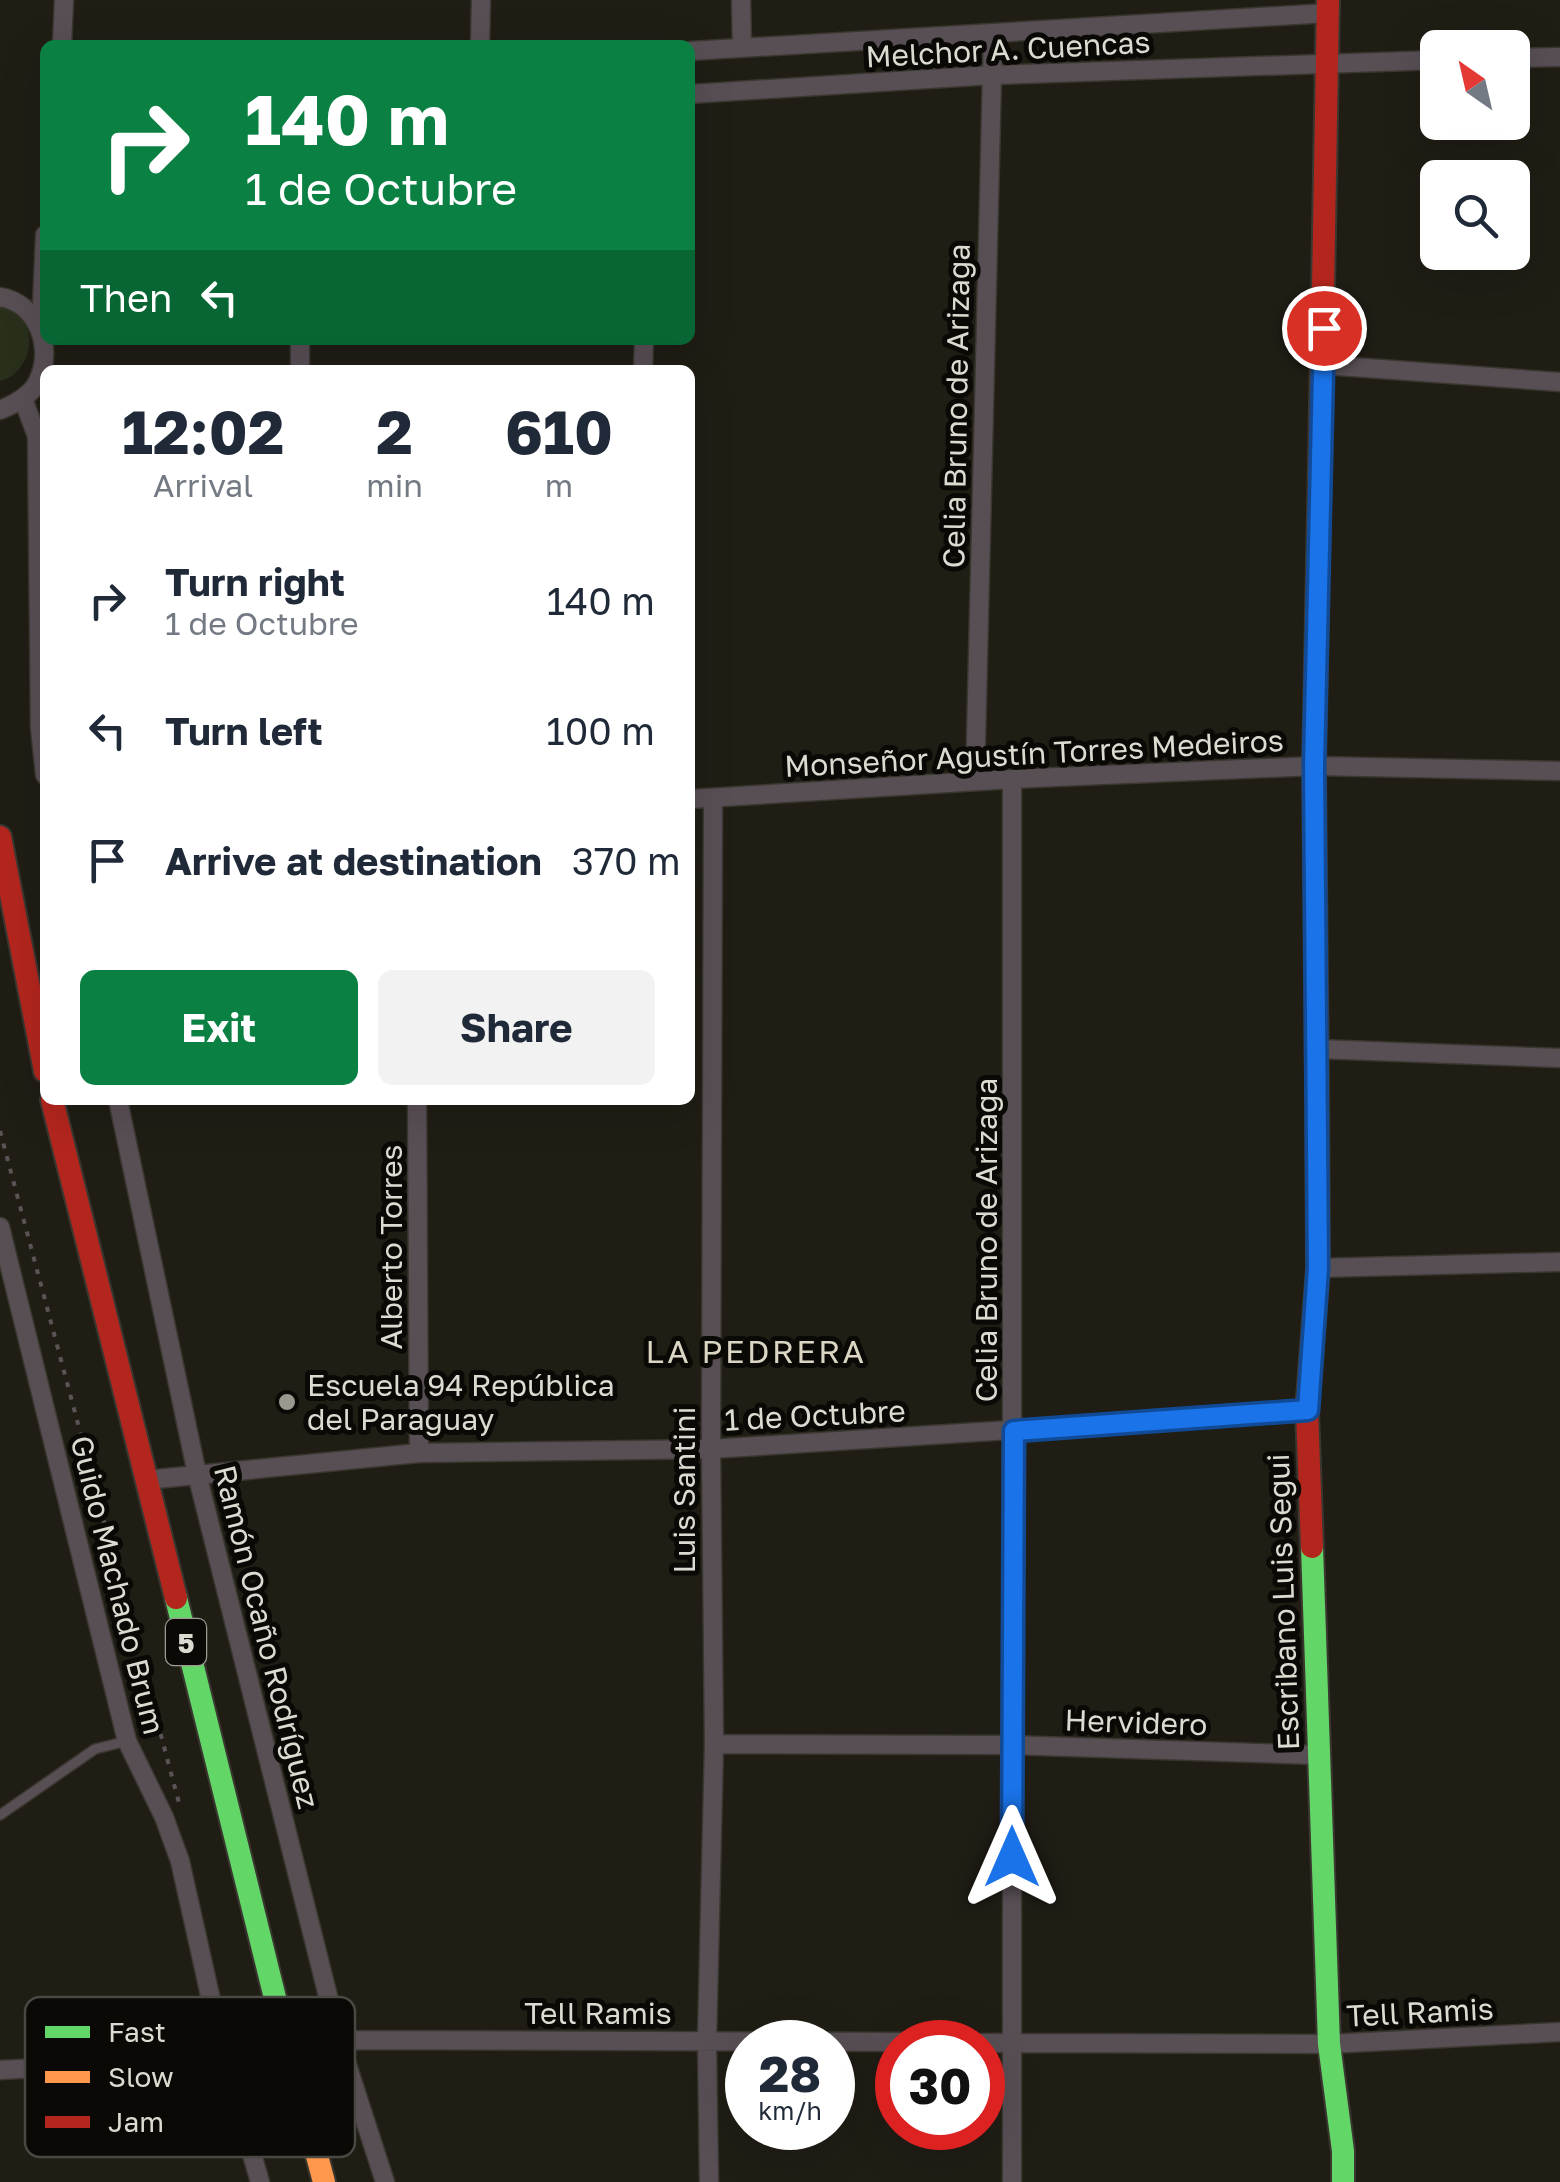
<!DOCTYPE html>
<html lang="en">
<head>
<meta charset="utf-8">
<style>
  :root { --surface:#fff; --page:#f2f2f3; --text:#1f2937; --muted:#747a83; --accent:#0b8043 }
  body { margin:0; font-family:"Golos Text",sans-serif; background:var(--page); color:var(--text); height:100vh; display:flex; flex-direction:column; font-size:38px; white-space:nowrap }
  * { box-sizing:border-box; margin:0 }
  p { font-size:32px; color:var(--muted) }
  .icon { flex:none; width:55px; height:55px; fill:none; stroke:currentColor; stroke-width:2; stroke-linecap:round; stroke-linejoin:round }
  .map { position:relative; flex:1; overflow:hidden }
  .sheet { position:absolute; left:40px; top:365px; width:655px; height:740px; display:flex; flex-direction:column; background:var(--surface); border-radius:15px; box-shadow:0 10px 40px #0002 }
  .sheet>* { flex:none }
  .banner { position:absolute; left:40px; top:40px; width:655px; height:305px; border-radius:15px; box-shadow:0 10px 40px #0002; background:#0b8043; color:#fff; overflow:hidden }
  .needle { width:65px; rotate:326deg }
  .tools { position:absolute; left:1420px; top:30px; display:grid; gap:20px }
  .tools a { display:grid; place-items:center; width:110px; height:110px; border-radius:15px; background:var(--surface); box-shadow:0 10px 40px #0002; font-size:50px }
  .speed { position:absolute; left:725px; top:2020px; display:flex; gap:20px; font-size:50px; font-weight:700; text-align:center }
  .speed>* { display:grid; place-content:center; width:130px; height:130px; border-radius:50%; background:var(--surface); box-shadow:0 10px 40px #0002; line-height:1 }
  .speed small { font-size:25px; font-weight:400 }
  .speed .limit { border:15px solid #d22; background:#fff; color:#111 }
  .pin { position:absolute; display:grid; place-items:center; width:85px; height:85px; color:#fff; margin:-42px; border:5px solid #fff; border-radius:50%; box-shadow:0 2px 10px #0007 }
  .me { position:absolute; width:110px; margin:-55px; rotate:0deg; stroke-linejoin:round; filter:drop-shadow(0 0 8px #0008) }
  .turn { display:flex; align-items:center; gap:35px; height:210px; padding:0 40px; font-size:45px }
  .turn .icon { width:130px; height:130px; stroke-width:2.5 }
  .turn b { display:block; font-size:70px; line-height:85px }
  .then { display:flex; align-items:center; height:95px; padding:0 40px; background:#0003; gap:20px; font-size:38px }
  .eta { display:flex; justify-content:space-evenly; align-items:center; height:170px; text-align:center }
  .eta b { font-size:60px; font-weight:700; line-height:70px }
  .cta { display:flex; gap:20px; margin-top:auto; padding:20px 40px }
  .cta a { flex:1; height:115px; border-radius:15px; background:var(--accent); color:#fff; font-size:40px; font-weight:700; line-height:115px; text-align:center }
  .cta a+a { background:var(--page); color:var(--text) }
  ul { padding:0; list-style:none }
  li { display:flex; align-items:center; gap:30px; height:130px; padding:0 40px }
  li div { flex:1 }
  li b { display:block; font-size:38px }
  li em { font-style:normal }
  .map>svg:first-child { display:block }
  .green { fill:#28301c }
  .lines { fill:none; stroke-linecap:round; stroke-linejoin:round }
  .lane-casing { stroke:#3a3730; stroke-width:12 }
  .street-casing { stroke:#3a3730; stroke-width:21 }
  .fast-casing { stroke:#3a3730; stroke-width:26 }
  .slow-casing { stroke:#3a3730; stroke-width:26 }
  .jam-casing { stroke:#3a3730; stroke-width:26 }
  .path { stroke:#5b5456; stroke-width:4; stroke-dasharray:5 8; stroke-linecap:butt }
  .lane { stroke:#584f55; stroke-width:9 }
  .street { stroke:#584f55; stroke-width:18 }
  .fast { stroke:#63d668; stroke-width:22 }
  .slow { stroke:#ff974d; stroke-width:22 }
  .jam { stroke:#b3261e; stroke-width:22 }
  .route-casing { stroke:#114b97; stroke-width:25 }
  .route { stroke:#1a73e8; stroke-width:18 }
  .poi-dot { fill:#9b988f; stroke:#0b0905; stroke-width:4 }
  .labels { text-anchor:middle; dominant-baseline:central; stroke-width:10; stroke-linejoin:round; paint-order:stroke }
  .shield { fill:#0b0905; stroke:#9e9c94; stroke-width:2.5 }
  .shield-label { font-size:28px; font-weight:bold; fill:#dddbd1 }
  .street-label { font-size:30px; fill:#dddbd1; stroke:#0b0905 }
  .poi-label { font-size:30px; fill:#dddbd1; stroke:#0b0905; text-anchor:start }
  .neighbourhood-label { font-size:32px; letter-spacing:2.5px; fill:#dbd6c3; stroke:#0b0905 }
  .key { fill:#0b0905; stroke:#4a4842; stroke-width:2.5 }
  .key-label { font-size:28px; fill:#dddbd1 }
</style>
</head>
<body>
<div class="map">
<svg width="1560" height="2182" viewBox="0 0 1560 2182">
  <rect width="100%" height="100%" fill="#201d15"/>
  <path class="green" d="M0 305C41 311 37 372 0 381Z"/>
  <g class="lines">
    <defs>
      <path id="lane" d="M0 1815 95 1749 127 1741"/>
      <path id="street" d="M741 0 742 47
        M62 45 64 0
        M480 45 481 0
        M690 51 1328 13
        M1512 58 1560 57
        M690 94 992 75 1438 60
        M0 297C38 303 54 348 38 381 31 396 15 404 0 410
        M41 329 45 235
        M1324 365 1560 382
        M300 370V340
        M643 370 644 340
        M23 399 37 436 40 728 45 775
        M975 781 993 33
        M690 799 1012 779 1314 766 1560 771
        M1317 1049 1560 1058
        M118 1100 197 1474 339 2040 385 2182
        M417 1100 419 1453
        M0 1227 127 1741 164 1817 180 1861 224 2058 260 2182
        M1318 1268 1560 1262
        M146 1480 419 1453 711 1449 1307 1411
        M714 1744 1012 1745 1317 1755
        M982 2043 1329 2044 1560 2032
        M0 2070 224 2058 339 2040 909 2042
        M709 2182 707 2041 714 1744 711 1449 713 798
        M1012 2182V779"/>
      <path id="fast" d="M1312 1547 1329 2044 1343 2151V2182
        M176 1598 279 2014"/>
      <path id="slow" d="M1317 1081 1314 766 1320 463
        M279 2014 324 2182"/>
      <path id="jam" d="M1320 463 1328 0
        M0 837 45 1071
        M52 1100 176 1598
        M1312 1547 1307 1411 1318 1268 1317 1081"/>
    </defs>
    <use href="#lane" class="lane-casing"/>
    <use href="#street" class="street-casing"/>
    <use href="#fast" class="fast-casing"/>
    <use href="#slow" class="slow-casing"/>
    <use href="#jam" class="jam-casing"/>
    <path class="path" d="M0 1131 179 1803"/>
    <use href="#lane" class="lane"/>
    <use href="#street" class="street"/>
    <use href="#fast" class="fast"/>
    <use href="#slow" class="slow"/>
    <use href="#jam" class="jam"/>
  </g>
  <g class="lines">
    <defs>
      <path id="route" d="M1012 1857 1014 1431 1308 1410 1318 1268 1314 766 1324 328"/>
    </defs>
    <use href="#route" class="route-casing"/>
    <use href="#route" class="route"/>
  </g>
  <circle class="poi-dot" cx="287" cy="1402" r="10"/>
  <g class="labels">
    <rect class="shield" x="166" y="1619" width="40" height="46" rx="8"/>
    <g class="shield-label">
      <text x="186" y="1642">5</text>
    </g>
    <g class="street-label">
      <text transform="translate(1008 49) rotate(-3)">Melchor A. Cuencas</text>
      <text transform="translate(956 406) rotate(-89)">Celia Bruno de Arizaga</text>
      <text transform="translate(1034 753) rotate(-3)">Monseñor Agustín Torres Medeiros</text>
      <text transform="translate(986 1240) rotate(-90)">Celia Bruno de Arizaga</text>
      <text transform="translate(391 1247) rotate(-90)">Alberto Torres</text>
      <text transform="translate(815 1415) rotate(-3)">1 de Octubre</text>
      <text transform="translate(684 1490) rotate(-90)">Luis Santini</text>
      <text transform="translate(118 1585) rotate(76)">Guido Machado Brum</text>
      <text transform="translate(1283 1602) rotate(-92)">Escribano Luis Segui</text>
      <text transform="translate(267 1637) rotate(76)">Ramón Ocaño Rodríguez</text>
      <text transform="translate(1136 1722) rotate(2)">Hervidero</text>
      <text transform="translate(1420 2012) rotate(-3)">Tell Ramis</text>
      <text x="598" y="2013">Tell Ramis</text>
    </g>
    <g class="poi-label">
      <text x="307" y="1385">Escuela 94 República<tspan x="307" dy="34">del Paraguay</tspan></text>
    </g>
    <g class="neighbourhood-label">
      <text x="756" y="1351">LA PEDRERA</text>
    </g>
  </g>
  <rect x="25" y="1997" width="330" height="160" rx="15" class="key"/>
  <rect x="45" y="2026" width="45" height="12" fill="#63d668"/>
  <rect x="45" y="2071" width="45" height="12" fill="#ff974d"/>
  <rect x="45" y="2116" width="45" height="12" fill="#b3261e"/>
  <g class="key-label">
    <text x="108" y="2042">Fast</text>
    <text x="108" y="2087">Slow</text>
    <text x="108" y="2132">Jam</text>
  </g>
</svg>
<div class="tools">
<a><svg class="needle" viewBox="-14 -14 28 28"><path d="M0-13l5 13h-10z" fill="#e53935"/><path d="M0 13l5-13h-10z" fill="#747a83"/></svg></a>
<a><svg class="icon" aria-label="search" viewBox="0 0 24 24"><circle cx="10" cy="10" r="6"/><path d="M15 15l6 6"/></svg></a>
</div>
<div class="speed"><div>28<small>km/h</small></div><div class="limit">30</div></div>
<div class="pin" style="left:1324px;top:328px;background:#d93025"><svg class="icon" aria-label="arrive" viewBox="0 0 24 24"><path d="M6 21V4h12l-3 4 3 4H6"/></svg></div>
<svg class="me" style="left:1012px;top:1857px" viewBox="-20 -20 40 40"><path d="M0-17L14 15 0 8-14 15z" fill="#1a73e8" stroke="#fff" stroke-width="4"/></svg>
<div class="banner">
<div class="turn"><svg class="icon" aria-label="right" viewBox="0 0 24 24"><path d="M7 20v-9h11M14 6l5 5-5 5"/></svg><div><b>140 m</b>1 de Octubre</div></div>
<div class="then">Then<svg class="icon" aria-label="left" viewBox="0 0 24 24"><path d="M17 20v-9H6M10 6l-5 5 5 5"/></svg></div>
</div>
<section class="sheet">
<div class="eta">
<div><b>12:02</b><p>Arrival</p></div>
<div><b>2</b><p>min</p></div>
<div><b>610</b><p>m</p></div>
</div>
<ul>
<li><svg class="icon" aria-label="right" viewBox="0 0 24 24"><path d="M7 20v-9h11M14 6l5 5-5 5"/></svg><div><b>Turn right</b><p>1 de Octubre</p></div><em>140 m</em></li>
<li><svg class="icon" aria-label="left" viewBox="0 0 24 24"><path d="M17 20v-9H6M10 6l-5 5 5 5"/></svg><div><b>Turn left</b></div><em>100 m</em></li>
<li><svg class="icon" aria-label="arrive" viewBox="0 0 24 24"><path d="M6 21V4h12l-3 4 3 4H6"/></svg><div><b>Arrive at destination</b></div><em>370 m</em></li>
</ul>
<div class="cta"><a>Exit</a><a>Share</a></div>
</section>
</div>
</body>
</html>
